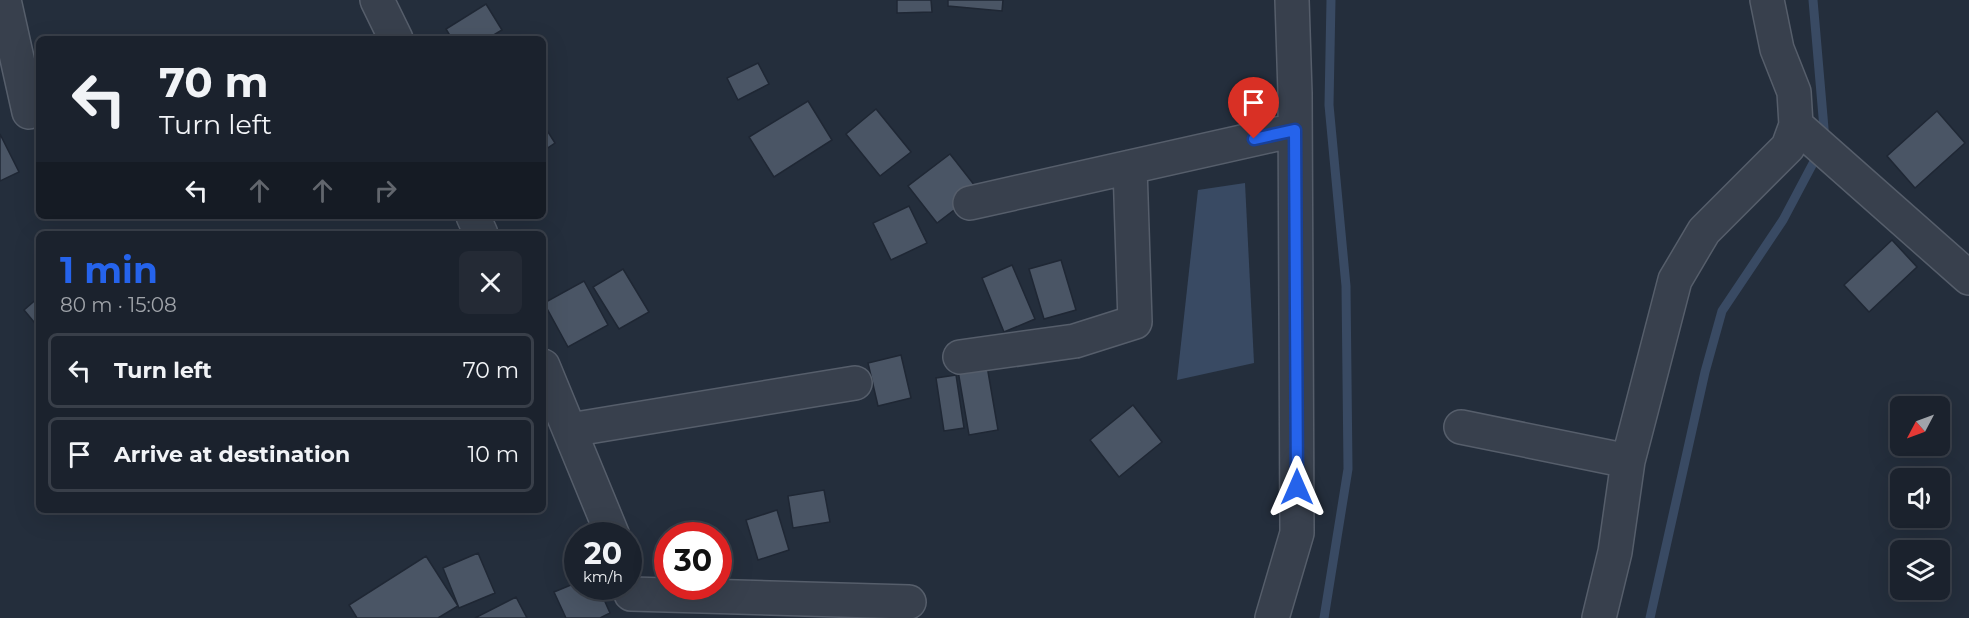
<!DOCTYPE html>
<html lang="en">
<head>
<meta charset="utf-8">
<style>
  :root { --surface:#1b222d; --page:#242a35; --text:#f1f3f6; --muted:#a0a4aa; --line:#393f49; --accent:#2563eb }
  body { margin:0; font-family:Montserrat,sans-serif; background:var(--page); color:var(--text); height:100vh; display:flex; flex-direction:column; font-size:22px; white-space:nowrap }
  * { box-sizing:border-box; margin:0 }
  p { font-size:20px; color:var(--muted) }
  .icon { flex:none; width:33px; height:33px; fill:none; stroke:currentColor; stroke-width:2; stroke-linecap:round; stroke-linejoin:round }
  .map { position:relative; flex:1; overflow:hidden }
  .panel { position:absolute; left:36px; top:231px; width:510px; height:282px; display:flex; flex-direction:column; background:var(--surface); border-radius:9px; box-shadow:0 6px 24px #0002,0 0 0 2px var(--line) }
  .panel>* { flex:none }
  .top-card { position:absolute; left:36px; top:36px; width:510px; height:183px; border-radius:9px; box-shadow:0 6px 24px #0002,0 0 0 2px var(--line); background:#1b222d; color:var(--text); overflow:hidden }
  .needle { width:39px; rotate:229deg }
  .fabs { position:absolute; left:1890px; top:396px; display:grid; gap:12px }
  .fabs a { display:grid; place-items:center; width:60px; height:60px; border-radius:9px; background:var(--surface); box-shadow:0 6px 24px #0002,0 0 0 2px var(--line); font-size:30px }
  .speed { position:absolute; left:564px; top:522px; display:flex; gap:12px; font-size:30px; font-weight:700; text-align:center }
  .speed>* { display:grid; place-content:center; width:78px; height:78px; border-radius:50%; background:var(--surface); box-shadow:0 6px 24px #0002,0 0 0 2px var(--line); line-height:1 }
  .speed small { font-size:15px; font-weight:400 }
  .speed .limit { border:9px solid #d22; background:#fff; color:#111 }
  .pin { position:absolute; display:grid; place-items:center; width:51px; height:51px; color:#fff; margin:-62px -26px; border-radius:50% 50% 50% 0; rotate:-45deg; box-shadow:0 0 6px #0007 }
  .pin .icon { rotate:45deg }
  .me { position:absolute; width:66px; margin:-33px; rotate:0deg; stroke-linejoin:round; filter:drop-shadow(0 0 4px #0008) }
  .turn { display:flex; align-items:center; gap:21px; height:126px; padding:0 24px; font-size:27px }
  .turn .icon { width:78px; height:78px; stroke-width:2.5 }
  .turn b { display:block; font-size:42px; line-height:51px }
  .lanes { display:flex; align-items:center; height:57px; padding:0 24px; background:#0003; justify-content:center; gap:30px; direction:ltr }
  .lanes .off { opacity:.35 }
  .round { display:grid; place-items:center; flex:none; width:63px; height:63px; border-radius:9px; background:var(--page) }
  .summary { display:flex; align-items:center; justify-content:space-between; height:102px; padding:0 24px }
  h1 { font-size:36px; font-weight:700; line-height:45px; color:var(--accent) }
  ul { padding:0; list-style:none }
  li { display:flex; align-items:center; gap:18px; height:75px; margin:0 12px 9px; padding:0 12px; border:3px solid var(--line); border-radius:9px }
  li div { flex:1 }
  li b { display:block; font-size:22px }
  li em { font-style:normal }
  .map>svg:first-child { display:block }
  .water { fill:#394a63 }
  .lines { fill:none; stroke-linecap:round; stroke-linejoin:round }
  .stream { stroke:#394a63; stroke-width:9 }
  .building { fill:#4a5565; stroke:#1f2734; stroke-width:1.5 }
  .minor-casing { stroke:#565e6b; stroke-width:36 }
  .minor { stroke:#38404d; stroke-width:33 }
  .route-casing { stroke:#184099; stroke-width:15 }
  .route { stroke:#2563eb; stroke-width:10 }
</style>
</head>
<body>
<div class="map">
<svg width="1969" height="618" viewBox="0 0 1969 618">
  <rect width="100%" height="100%" fill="#242e3c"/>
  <path class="water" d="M1245 183 1254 363 1177 380 1198 190Z"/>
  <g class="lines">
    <path class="stream" d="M1813 0 1825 140
      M1324 618 1348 469 1346 286 1329 105 1331 0
      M1650 618 1705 372 1722 311 1783 220 1819 152"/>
  </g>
  <path class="building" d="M897 0H931L932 12 897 13Z
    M948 0H1003L1002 11 948 6Z
    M486 4 502 30 487 39H452L446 29Z
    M758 63 769 84 738 100 727 78Z
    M808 101 832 140 774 177 749 137Z
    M876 109 911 152 880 176 846 134Z
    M1937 111 1965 143 1915 188 1887 156Z
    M543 124 555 143 543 151Z
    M0 134 19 172 0 181Z
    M950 154 979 191 937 223 908 186Z
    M909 206 927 243 891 260 873 223Z
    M1892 240 1917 267 1869 312 1844 285Z
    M1061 260 1076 310 1044 319 1029 269Z
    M1012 265 1035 319 1004 332 982 278Z
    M623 269 649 312 619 329 593 287Z
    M584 281 608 325 568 347 544 303Z
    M39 297V328L24 310Z
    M901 355 911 398 878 406 868 363Z
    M986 360 998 430 969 435 957 365Z
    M956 375 964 428 944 431 936 378Z
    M1133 405 1162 442 1119 477 1090 440Z
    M824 490 830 522 793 528 788 496Z
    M777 510 789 550 758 560 746 520Z
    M478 553 495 593 459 608 443 568Z
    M426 556 458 606 438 618H357L349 605Z
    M578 582V586H598L610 613 600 618H566L554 592Z
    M516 597 527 618H475Z"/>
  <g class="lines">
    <defs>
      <path id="minor" d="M4 0 29 112
        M377 0 396 39
        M1796 125 1969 278
        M970 203 1295 130
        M473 216 481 234
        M960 357 1075 341 1135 322 1130 167
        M543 366 613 536
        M1461 427 1628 461
        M570 430 855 383
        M631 594 909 602
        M1272 618 1297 533 1295 93 1292 0
        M1599 618 1615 552 1628 461 1675 280 1704 231 1788 147 1796 125 1794 92 1777 49 1767 0"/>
    </defs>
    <use href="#minor" class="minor-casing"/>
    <use href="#minor" class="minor"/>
  </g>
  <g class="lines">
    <defs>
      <path id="route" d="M1254 139 1295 130 1297 487"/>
    </defs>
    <use href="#route" class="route-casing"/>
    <use href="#route" class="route"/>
  </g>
</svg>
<div class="fabs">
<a><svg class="needle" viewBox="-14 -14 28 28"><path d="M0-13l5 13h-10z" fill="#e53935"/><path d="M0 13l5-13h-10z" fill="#a0a4aa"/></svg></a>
<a><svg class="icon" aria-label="sound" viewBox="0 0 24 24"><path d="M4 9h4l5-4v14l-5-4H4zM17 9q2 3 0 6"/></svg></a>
<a><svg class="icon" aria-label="layers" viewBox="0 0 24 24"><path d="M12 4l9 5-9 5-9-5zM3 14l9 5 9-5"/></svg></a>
</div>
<div class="speed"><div>20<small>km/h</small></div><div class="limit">30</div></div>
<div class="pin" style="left:1254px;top:139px;background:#d93025"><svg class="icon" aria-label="arrive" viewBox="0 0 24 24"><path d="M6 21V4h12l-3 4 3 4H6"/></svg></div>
<svg class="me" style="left:1297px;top:487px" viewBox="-20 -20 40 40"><path d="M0-17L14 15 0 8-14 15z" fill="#2563eb" stroke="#fff" stroke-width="4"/></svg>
<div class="top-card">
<div class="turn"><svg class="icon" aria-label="left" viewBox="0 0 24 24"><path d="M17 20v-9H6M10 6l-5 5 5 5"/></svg><div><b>70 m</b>Turn left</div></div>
<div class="lanes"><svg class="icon" aria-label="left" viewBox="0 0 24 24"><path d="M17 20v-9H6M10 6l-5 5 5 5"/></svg><svg class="icon off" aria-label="ahead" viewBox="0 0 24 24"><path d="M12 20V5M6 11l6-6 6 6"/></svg><svg class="icon off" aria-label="ahead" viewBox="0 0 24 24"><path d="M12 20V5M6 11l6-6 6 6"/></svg><svg class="icon off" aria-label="right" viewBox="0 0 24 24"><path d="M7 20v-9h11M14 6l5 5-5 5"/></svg></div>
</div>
<section class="panel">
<div class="summary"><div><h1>1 min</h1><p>80 m · 15:08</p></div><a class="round"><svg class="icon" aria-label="close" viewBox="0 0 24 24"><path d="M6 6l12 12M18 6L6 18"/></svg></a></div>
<ul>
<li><svg class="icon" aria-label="left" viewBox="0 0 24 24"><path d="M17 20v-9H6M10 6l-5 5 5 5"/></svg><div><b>Turn left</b></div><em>70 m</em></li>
<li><svg class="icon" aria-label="arrive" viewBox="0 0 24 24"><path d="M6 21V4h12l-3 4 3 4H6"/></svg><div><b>Arrive at destination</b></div><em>10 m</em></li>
</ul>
</section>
</div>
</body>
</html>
